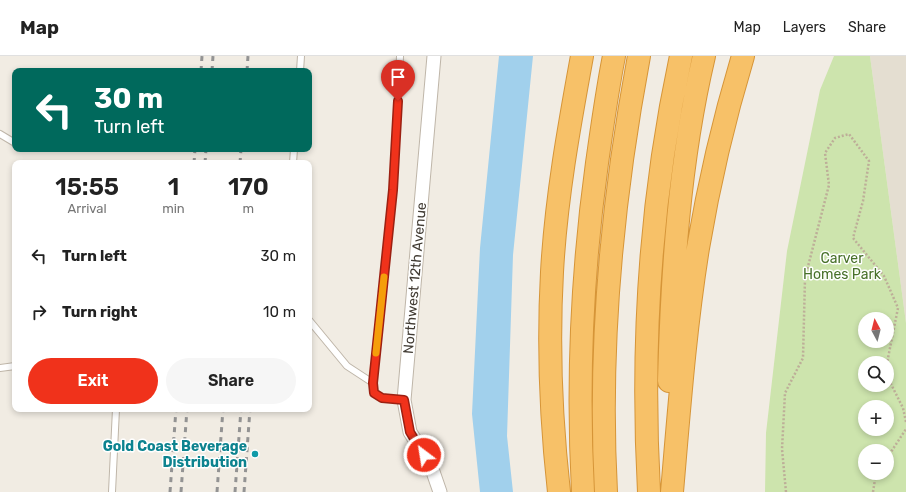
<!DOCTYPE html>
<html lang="en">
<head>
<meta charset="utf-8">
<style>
  :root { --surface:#fff; --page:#f6f6f6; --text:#222; --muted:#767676; --line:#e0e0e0; --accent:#f0321b }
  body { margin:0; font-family:Rubik,sans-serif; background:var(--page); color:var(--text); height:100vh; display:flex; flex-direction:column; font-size:15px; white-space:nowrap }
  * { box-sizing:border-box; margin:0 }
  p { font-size:13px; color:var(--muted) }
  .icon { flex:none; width:22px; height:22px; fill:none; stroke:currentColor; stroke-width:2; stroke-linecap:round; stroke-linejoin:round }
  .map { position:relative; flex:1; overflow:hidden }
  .details { position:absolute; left:12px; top:104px; width:300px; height:252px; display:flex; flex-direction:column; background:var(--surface); border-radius:8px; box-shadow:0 2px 6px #0003 }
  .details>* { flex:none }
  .banner { position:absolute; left:12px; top:12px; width:300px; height:84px; border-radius:8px; box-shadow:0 2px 6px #0003; background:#00695c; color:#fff; overflow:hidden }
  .needle { width:26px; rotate:353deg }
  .tools { position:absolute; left:858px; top:256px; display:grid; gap:8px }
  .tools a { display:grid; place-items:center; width:36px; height:36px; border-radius:50%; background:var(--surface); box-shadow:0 2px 6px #0003; font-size:20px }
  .pin { position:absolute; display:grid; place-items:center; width:34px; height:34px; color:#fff; margin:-41px -17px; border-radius:50% 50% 50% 0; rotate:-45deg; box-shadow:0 0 4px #0007 }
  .pin .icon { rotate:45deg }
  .me { position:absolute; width:44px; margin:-22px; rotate:329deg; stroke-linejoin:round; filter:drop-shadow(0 0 3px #0008) }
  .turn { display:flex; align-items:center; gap:14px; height:84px; padding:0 16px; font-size:18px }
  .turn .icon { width:52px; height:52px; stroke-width:2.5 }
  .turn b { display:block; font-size:28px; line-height:34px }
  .eta { display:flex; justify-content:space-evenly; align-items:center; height:68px; text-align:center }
  .eta b { font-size:24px; font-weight:600; line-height:28px }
  .button { display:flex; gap:8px; margin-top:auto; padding:8px 16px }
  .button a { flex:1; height:46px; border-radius:24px; background:var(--accent); color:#fff; font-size:16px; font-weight:600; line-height:46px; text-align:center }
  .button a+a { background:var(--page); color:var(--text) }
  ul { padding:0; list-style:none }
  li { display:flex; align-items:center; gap:12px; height:56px; padding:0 16px }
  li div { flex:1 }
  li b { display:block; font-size:15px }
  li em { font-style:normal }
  header { display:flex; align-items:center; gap:24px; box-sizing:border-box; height:56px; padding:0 20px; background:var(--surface); border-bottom:1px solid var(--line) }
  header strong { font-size:19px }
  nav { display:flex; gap:22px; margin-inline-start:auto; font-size:14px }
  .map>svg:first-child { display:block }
  .residential { fill:#e4ded1 }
  .green { fill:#cde4ad; fill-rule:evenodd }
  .water { fill:#a1d0ec }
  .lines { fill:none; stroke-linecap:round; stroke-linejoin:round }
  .service-casing { stroke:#bfb6a9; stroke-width:8 }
  .minor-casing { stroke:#bfb6a9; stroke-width:15 }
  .motorway-casing { stroke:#d69538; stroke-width:24 }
  .path { stroke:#bdae98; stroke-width:2.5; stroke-dasharray:2 2; stroke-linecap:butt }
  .service { stroke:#fff; stroke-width:6 }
  .minor { stroke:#fff; stroke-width:13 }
  .motorway { stroke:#f7c168; stroke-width:22 }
  .rail { stroke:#939393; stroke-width:3; stroke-dasharray:5 5; stroke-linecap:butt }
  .route-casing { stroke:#9c2012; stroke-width:10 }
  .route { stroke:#f0321b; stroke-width:7 }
  .slow { stroke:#f59e0b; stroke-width:7 }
  .culture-dot { fill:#0f9aa8; stroke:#fff; stroke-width:1.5 }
  .labels { text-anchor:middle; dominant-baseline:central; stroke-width:3; stroke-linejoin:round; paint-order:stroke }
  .park-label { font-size:14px; fill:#48712a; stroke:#fff }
  .street-label { font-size:14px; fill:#423c34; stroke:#fff }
  .culture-label { font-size:14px; font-weight:bold; fill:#0d838f; stroke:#fff; text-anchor:end }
</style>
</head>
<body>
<header>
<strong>Map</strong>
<nav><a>Map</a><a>Layers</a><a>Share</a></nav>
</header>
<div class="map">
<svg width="906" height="436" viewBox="0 0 906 436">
  <rect width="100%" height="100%" fill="#f1ece3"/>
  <path class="residential" d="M870 0H906V267Z"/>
  <path class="green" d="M834 0H870L906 267V436H765L766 377 787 195 820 34ZM865 263H887V285H865ZM865 307H887V329H865ZM865 351H887V373H865ZM865 395H887V417H865Z"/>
  <path class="water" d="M499 0H533L513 199 507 380 513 436H480L472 358 480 192Z"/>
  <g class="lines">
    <defs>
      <path id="service" d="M400 0 393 134 373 327 374 337 382 342 404 344
        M300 15 301 0
        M0 78 15 87
        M293 107 294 93
        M309 264 347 310 373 327
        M0 312 15 310
        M112 436 116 353"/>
      <path id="minor" d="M434 0 404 344 410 376 431 410 440 436"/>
      <path id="motorway" d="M669 325C672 217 679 106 704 0
        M559 436C551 364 548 288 552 216 556 143 569 71 582 0
        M583 436C577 326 582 216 597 107 602 72 607 35 614 0
        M606 436C598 290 612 144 639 0
        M649 436C641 291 650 143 681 0
        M672 436C679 355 685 273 698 192 709 127 724 63 743 0"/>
    </defs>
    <use href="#service" class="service-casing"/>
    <use href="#minor" class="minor-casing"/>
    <use href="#motorway" class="motorway-casing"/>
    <path class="path" d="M887 320 903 352 906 366
      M887 402 906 373
      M786 436 782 393 785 337 803 302 805 222 829 129 825 97 835 82 849 78 869 105 863 145 853 182 884 220 898 252 887 307
      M873 436 876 417"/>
    <use href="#service" class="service"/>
    <use href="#minor" class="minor"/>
    <use href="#motorway" class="motorway"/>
    <path class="rail" d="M201 15 202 0
      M212 15 213 0
      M247 15 248 0
      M194 107 195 93
      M205 107 206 93
      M240 107 241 93
      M170 436 176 353
      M181 436 187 353
      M217 436 223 353
      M235 436 241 353
      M244 436 250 353"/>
  </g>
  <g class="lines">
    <defs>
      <path id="route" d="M398 45 393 134 373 327 374 337 382 342 404 344 410 376 424 399"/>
    </defs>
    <use href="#route" class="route-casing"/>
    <use href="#route" class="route"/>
    <path class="slow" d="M376 297 384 221"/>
  </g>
  <circle class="culture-dot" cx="255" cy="398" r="4"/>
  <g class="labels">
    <g class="park-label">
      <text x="842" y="202">Carver<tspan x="842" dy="16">Homes Park</tspan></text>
    </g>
    <g class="street-label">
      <text transform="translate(415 222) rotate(-85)">Northwest 12th Avenue</text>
    </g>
    <g class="culture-label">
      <text x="247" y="390">Gold Coast Beverage<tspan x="247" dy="16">Distribution</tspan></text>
    </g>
  </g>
</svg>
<div class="tools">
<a><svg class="needle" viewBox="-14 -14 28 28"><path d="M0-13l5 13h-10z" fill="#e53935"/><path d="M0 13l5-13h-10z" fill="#767676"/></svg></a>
<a><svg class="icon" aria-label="search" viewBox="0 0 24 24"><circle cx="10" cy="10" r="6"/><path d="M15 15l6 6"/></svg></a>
<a>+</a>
<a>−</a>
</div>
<div class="pin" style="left:398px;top:45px;background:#d93025"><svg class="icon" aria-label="arrive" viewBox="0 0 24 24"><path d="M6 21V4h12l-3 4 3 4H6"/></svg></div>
<svg class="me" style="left:424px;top:399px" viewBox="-20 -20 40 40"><circle r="17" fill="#f0321b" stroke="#fff" stroke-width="3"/><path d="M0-11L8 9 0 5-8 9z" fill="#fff"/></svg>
<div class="banner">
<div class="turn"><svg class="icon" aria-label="left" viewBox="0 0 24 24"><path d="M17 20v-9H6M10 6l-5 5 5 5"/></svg><div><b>30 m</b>Turn left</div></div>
</div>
<section class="details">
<div class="eta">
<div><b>15:55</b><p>Arrival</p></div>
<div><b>1</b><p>min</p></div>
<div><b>170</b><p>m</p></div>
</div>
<ul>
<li><svg class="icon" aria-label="left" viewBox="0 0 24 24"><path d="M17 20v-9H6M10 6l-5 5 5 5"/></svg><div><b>Turn left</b></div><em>30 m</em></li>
<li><svg class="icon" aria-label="right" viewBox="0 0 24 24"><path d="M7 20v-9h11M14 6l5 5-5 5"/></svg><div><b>Turn right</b></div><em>10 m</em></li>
</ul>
<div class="button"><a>Exit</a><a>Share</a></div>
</section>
</div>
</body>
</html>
